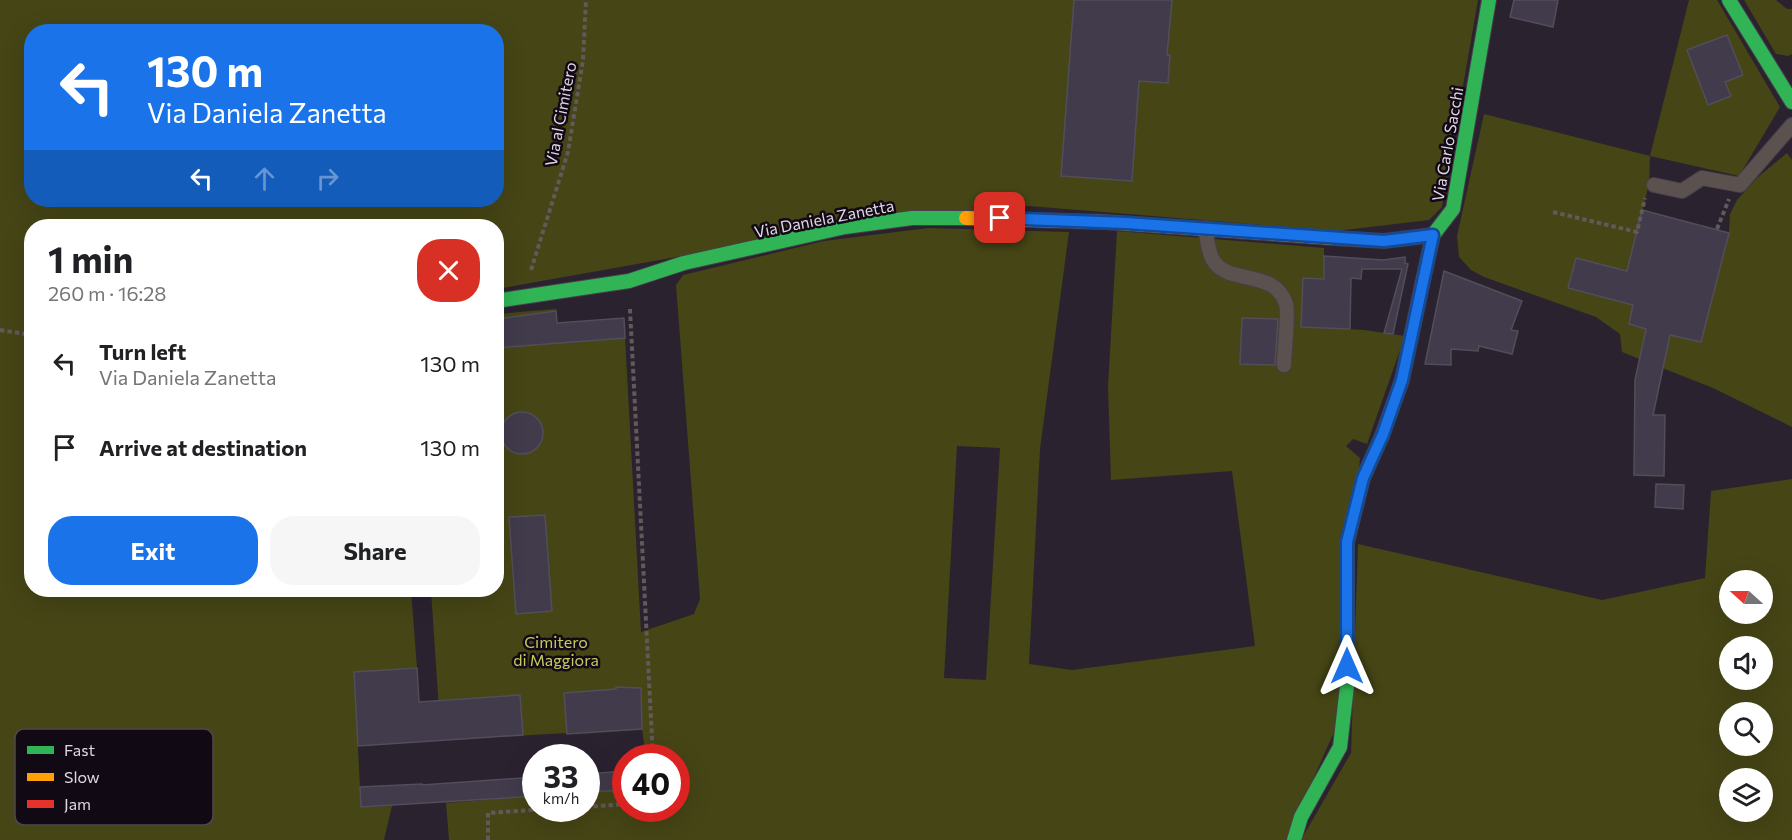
<!DOCTYPE html>
<html lang="en">
<head>
<meta charset="utf-8">
<style>
  :root { --surface:#fff; --page:#f6f6f6; --text:#202124; --muted:#757577; --accent:#1a73e8 }
  body { margin:0; font-family:Commissioner,sans-serif; background:var(--page); color:var(--text); height:100vh; display:flex; flex-direction:column; font-size:22px; white-space:nowrap }
  * { box-sizing:border-box; margin:0 }
  p { font-size:20px; color:var(--muted) }
  .icon { flex:none; width:33px; height:33px; fill:none; stroke:currentColor; stroke-width:2; stroke-linecap:round; stroke-linejoin:round }
  .map { position:relative; flex:1; overflow:hidden }
  .panel { position:absolute; left:24px; top:219px; width:480px; height:378px; display:flex; flex-direction:column; background:var(--surface); border-radius:24px; box-shadow:0 6px 24px #0002 }
  .panel>* { flex:none }
  .guide { position:absolute; left:24px; top:24px; width:480px; height:183px; border-radius:24px; box-shadow:0 6px 24px #0002; background:#1a73e8; color:#fff; overflow:hidden }
  .needle { width:39px; rotate:291deg }
  .buttons { position:absolute; left:1719px; top:570px; display:grid; gap:12px }
  .buttons a { display:grid; place-items:center; width:54px; height:54px; border-radius:50%; background:var(--surface); box-shadow:0 6px 24px #0002; font-size:30px }
  .speed { position:absolute; left:522px; top:744px; display:flex; gap:12px; font-size:30px; font-weight:700; text-align:center }
  .speed>* { display:grid; place-content:center; width:78px; height:78px; border-radius:50%; background:var(--surface); box-shadow:0 6px 24px #0002; line-height:1 }
  .speed small { font-size:15px; font-weight:400 }
  .speed .limit { border:9px solid #d22; background:#fff; color:#111 }
  .pin { position:absolute; display:grid; place-items:center; width:51px; height:51px; color:#fff; margin:-26px; border-radius:12px; box-shadow:0 3px 9px #0006 }
  .me { position:absolute; width:66px; margin:-33px; rotate:0deg; stroke-linejoin:round; filter:drop-shadow(0 0 4px #0008) }
  .turn { display:flex; align-items:center; gap:21px; height:126px; padding:0 24px; font-size:27px }
  .turn .icon { width:78px; height:78px; stroke-width:2.5 }
  .turn b { display:block; font-size:42px; line-height:51px }
  .lanes { display:flex; align-items:center; height:57px; padding:0 24px; background:#0003; justify-content:center; gap:30px; direction:ltr }
  .lanes .off { opacity:.35 }
  .round { display:grid; place-items:center; flex:none; width:63px; height:63px; border-radius:24px; background:var(--page) }
  .head { display:flex; align-items:center; justify-content:space-between; height:102px; padding:0 24px }
  h1 { font-size:36px; font-weight:700; line-height:45px }
  .action { display:flex; gap:12px; margin-top:auto; padding:12px 24px }
  .action a { flex:1; height:69px; border-radius:24px; background:var(--accent); color:#fff; font-size:24px; font-weight:700; line-height:69px; text-align:center }
  .action a+a { background:var(--page); color:var(--text) }
  ul { padding:0; list-style:none }
  li { display:flex; align-items:center; gap:18px; height:84px; padding:0 24px }
  li div { flex:1 }
  li b { display:block; font-size:22px }
  li em { font-style:normal }
  .map>svg:first-child { display:block }
  .green { fill:#454516; fill-rule:evenodd }
  .building { fill:#413b4c; stroke:#524e59; stroke-width:1.5 }
  .lines { fill:none; stroke-linecap:round; stroke-linejoin:round }
  .lane-casing { stroke:#473f4b; stroke-width:16 }
  .fast-casing { stroke:#473f4b; stroke-width:16 }
  .slow-casing { stroke:#473f4b; stroke-width:16 }
  .jam-casing { stroke:#473f4b; stroke-width:16 }
  .path { stroke:#61595a; stroke-width:4; stroke-dasharray:4.5 3; stroke-linecap:butt }
  .lane { stroke:#5b524f; stroke-width:14 }
  .fast { stroke:#30b455; stroke-width:14 }
  .slow { stroke:#ff9f0a; stroke-width:14 }
  .jam { stroke:#e5322d; stroke-width:14 }
  .route-casing { stroke:#114b97; stroke-width:15 }
  .route { stroke:#1a73e8; stroke-width:10 }
  .labels { text-anchor:middle; dominant-baseline:central; stroke-width:5; stroke-linejoin:round; paint-order:stroke }
  .street-label { font-size:16px; fill:#e0d5e4; stroke:#110a14 }
  .park-label { font-size:16px; fill:#c7cc5f; stroke:#110a14 }
  .key { fill:#110a14; stroke:#4f4752; stroke-width:1.5 }
  .key-label { font-size:16px; fill:#e0d5e4 }
</style>
</head>
<body>
<div class="map">
<svg width="1792" height="840" viewBox="0 0 1792 840">
  <rect width="100%" height="100%" fill="#2b222f"/>
  <path class="green" d="M0 0H1478L1442 207 1429 220 1336 231 1029 206 682 256 497 289 496 226H32V590H411L417 668 354 672 361 807 392 806 384 840H0ZM32 32H496V200H32Z
    M1689 0H1717L1780 107 1739 176 1650 156 1649 184 1627 271 1576 258 1568 288 1633 305 1629 324 1701 342 1729 233 1730 214 1737 200 1757 178 1787 153 1792 160V427L1713 388 1622 352 1620 334 1596 317 1484 277 1471 270 1459 257 1457 236 1484 114 1650 156Z
    M1744 0H1776L1787 9H1792V54L1788 56 1776 54Z
    M928 228 1069 232 1040 449 1029 664 1072 670 1255 646 1232 471 1111 480 1108 386 1117 231 1324 248V279L1303 278 1301 327 1364 330 1405 336 1367 444 1353 439 1346 446 1360 458 1339 721 1286 840H449L446 803 535 796 536 808H586L587 792 625 790 626 808H676V758L646 757 642 729 441 740 431 590H496L497 314 556 309 557 323 624 318 641 632 694 614 700 599 676 285 683 275 824 241ZM957 446 1000 448 986 680 944 678Z
    M1792 479V840H1301L1351 753 1358 544 1602 600 1705 578 1711 491ZM1730 580H1762V614H1730ZM1730 646H1762V680H1730ZM1730 712H1762V746H1730ZM1730 778H1762V812H1730Z"/>
  <path class="building" d="M1074 0H1172L1167 55H1170L1168 83 1139 81 1132 181 1061 176Z
    M1514 0H1558L1553 27 1510 17Z
    M1727 35 1743 75 1725 82 1731 96 1708 105 1687 50Z
    M1642 210 1729 233 1701 342 1670 335 1653 415H1665L1664 476 1634 475 1635 380 1646 329 1629 324 1633 305 1568 288 1576 258 1627 271Z
    M1324 256 1383 260 1405 257V263L1408 264 1393 334 1384 333 1402 269H1362L1361 279 1351 278 1350 329 1301 327 1303 278 1324 279Z
    M1444 271 1522 301 1511 330 1518 331 1512 354 1479 346 1478 351 1451 349V365L1425 364Z
    M556 311 557 323 624 318 625 338 496 348V319Z
    M1242 318 1278 319 1275 365 1240 364Z
    M501 433a21 21 0 1 1 42 0a21 21 0 1 1-42 0Z
    M1656 484 1684 485 1683 509 1655 507Z
    M545 515 552 611 516 614 509 517Z
    M417 668 419 702 520 695 523 735 358 746 354 672Z
    M616 687 641 688 642 729 567 734 564 693 616 689Z
    M626 771V790L586 792V774Z
    M536 777V796L361 807 360 787 422 784V785Z"/>
  <g class="lines">
    <defs>
      <path id="lane" d="M1654 185 1682 191 1702 178 1740 185 1792 125
        M1205 228C1207 237 1208 252 1213 260 1228 286 1275 268 1286 304 1289 312 1284 354 1284 365"/>
      <path id="fast" d="M1729 0 1792 102
        M1422 285 1433 235 1453 209 1489 0
        M496 301 629 281 684 263 845 227 912 218H966
        M1294 840 1301 817 1340 747 1347 686V542L1363 478 1382 436"/>
      <path id="slow" d="M966 218 1106 222 1335 238"/>
      <path id="jam" d="M1335 238 1384 241 1433 235
        M1382 436 1402 380 1422 285"/>
    </defs>
    <use href="#lane" class="lane-casing"/>
    <use href="#fast" class="fast-casing"/>
    <use href="#slow" class="slow-casing"/>
    <use href="#jam" class="jam-casing"/>
    <path class="path" d="M1553 212 1637 232 1645 198
      M1717 229 1729 199
      M531 270 568 152 583 60 586 0
      M630 309 653 758
      M0 330 32 335
      M586 807 626 804
      M488 840V813L560 808"/>
    <use href="#lane" class="lane"/>
    <use href="#fast" class="fast"/>
    <use href="#slow" class="slow"/>
    <use href="#jam" class="jam"/>
  </g>
  <g class="lines">
    <defs>
      <path id="route" d="M1000 218 1126 223 1384 241 1433 235 1402 380 1383 434 1363 478 1347 542V666"/>
    </defs>
    <use href="#route" class="route-casing"/>
    <use href="#route" class="route"/>
  </g>
  <g class="labels">
    <g class="street-label">
      <text transform="translate(560 114) rotate(-79)">Via al Cimitero</text>
      <text transform="translate(1447 144) rotate(-80)">Via Carlo Sacchi</text>
      <text transform="translate(824 218) rotate(-11)">Via Daniela Zanetta</text>
    </g>
    <g class="park-label">
      <text x="556" y="641">Cimitero<tspan x="556" dy="18">di Maggiora</tspan></text>
    </g>
  </g>
  <rect x="15" y="729" width="198" height="96" rx="9" class="key"/>
  <rect x="27" y="746" width="27" height="8" fill="#30b455"/>
  <rect x="27" y="773" width="27" height="8" fill="#ff9f0a"/>
  <rect x="27" y="800" width="27" height="8" fill="#e5322d"/>
  <g class="key-label">
    <text x="64" y="756">Fast</text>
    <text x="64" y="783">Slow</text>
    <text x="64" y="810">Jam</text>
  </g>
</svg>
<div class="buttons">
<a><svg class="needle" viewBox="-14 -14 28 28"><path d="M0-13l5 13h-10z" fill="#e53935"/><path d="M0 13l5-13h-10z" fill="#757577"/></svg></a>
<a><svg class="icon" aria-label="sound" viewBox="0 0 24 24"><path d="M4 9h4l5-4v14l-5-4H4zM17 9q2 3 0 6"/></svg></a>
<a><svg class="icon" aria-label="search" viewBox="0 0 24 24"><circle cx="10" cy="10" r="6"/><path d="M15 15l6 6"/></svg></a>
<a><svg class="icon" aria-label="layers" viewBox="0 0 24 24"><path d="M12 4l9 5-9 5-9-5zM3 14l9 5 9-5"/></svg></a>
</div>
<div class="speed"><div>33<small>km/h</small></div><div class="limit">40</div></div>
<div class="pin" style="left:1000px;top:218px;background:#d93025"><svg class="icon" aria-label="arrive" viewBox="0 0 24 24"><path d="M6 21V4h12l-3 4 3 4H6"/></svg></div>
<svg class="me" style="left:1347px;top:666px" viewBox="-20 -20 40 40"><path d="M0-17L14 15 0 8-14 15z" fill="#1a73e8" stroke="#fff" stroke-width="4"/></svg>
<div class="guide">
<div class="turn"><svg class="icon" aria-label="left" viewBox="0 0 24 24"><path d="M17 20v-9H6M10 6l-5 5 5 5"/></svg><div><b>130 m</b>Via Daniela Zanetta</div></div>
<div class="lanes"><svg class="icon" aria-label="left" viewBox="0 0 24 24"><path d="M17 20v-9H6M10 6l-5 5 5 5"/></svg><svg class="icon off" aria-label="ahead" viewBox="0 0 24 24"><path d="M12 20V5M6 11l6-6 6 6"/></svg><svg class="icon off" aria-label="right" viewBox="0 0 24 24"><path d="M7 20v-9h11M14 6l5 5-5 5"/></svg></div>
</div>
<section class="panel">
<div class="head"><div><h1>1 min</h1><p>260 m · 16:28</p></div><a class="round" style="background:#d93025;color:#fff"><svg class="icon" aria-label="close" viewBox="0 0 24 24"><path d="M6 6l12 12M18 6L6 18"/></svg></a></div>
<ul>
<li><svg class="icon" aria-label="left" viewBox="0 0 24 24"><path d="M17 20v-9H6M10 6l-5 5 5 5"/></svg><div><b>Turn left</b><p>Via Daniela Zanetta</p></div><em>130 m</em></li>
<li><svg class="icon" aria-label="arrive" viewBox="0 0 24 24"><path d="M6 21V4h12l-3 4 3 4H6"/></svg><div><b>Arrive at destination</b></div><em>130 m</em></li>
</ul>
<div class="action"><a>Exit</a><a>Share</a></div>
</section>
</div>
</body>
</html>
